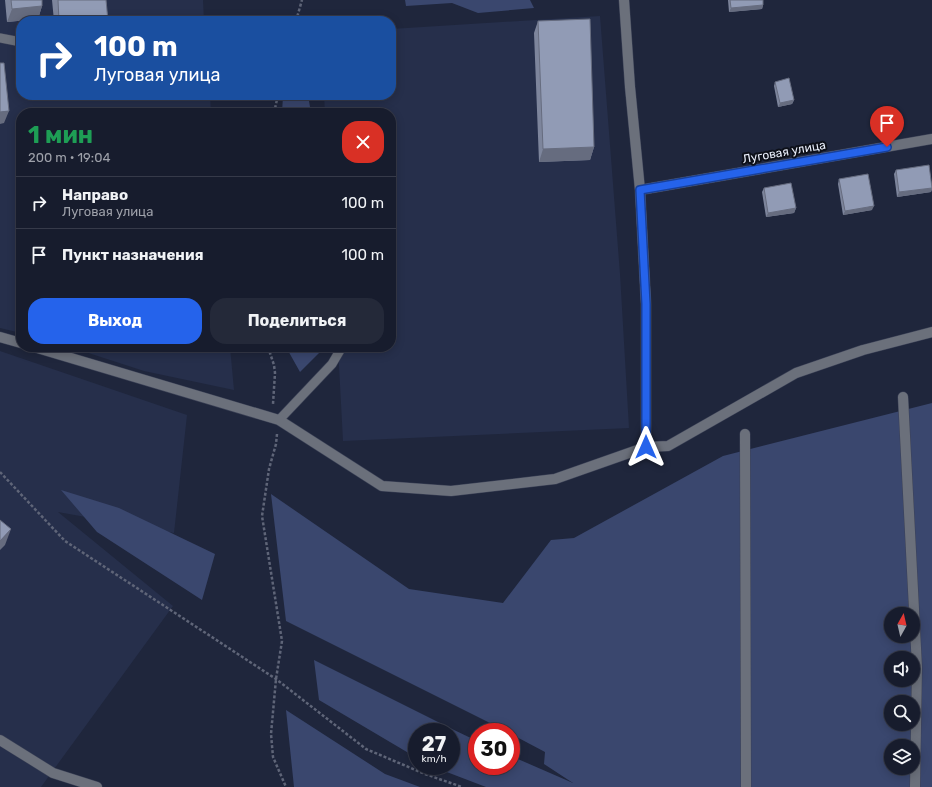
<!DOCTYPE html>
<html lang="ru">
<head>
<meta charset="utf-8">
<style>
  :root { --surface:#171c2d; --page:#242939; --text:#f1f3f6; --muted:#9ea1aa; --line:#363a49; --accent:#2563eb }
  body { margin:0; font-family:Rubik,sans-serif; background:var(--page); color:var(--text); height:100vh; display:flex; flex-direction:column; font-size:15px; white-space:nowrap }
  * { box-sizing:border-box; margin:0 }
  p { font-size:13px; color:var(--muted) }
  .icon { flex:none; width:22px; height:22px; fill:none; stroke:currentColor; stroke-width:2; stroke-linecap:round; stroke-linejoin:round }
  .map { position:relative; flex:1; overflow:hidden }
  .side { position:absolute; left:16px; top:108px; width:380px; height:244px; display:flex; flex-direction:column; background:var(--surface); border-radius:16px; box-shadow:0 2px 10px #0003,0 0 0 1px var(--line) }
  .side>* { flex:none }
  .top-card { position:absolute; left:16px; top:16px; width:380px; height:84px; border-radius:16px; box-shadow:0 2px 10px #0003,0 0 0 1px var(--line); background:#1a4fa0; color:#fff; overflow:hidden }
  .needle { width:26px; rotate:8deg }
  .tools { position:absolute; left:884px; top:607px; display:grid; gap:8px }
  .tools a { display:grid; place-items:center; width:36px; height:36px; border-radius:50%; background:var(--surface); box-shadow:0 2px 10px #0003,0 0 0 1px var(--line); font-size:20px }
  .speed { position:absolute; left:408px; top:723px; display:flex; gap:8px; font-size:20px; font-weight:700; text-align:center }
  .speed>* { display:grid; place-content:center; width:52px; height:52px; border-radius:50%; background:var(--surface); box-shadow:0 2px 10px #0003,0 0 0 1px var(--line); line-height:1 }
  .speed small { font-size:10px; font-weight:400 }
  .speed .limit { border:6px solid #d22; background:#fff; color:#111 }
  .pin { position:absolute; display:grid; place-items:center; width:34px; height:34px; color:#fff; margin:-41px -17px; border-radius:50% 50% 50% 0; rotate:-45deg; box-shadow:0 0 4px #0007 }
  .pin .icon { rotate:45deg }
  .me { position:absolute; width:44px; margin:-22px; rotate:0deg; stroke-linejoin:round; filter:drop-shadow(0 0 3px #0008) }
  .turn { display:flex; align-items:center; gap:14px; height:84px; padding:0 12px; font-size:18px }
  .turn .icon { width:52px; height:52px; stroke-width:2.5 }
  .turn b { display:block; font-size:28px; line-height:34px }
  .round { display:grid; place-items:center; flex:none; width:42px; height:42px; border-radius:16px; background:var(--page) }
  .headline { display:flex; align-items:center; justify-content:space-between; height:68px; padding:0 12px }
  h1 { font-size:24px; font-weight:700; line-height:30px; color:#1e9e55 }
  .action { display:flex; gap:8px; margin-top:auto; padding:8px 12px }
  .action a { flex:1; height:46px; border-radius:16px; background:var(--accent); color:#fff; font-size:16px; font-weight:700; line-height:46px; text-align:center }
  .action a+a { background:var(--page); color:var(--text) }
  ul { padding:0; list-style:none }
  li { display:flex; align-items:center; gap:12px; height:52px; padding:0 12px; border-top:1px solid var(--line) }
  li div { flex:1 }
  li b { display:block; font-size:15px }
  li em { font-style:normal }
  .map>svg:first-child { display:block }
  .built { fill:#262f4b }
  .green { fill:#3a476e; fill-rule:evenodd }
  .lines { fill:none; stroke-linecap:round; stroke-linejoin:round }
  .service-casing { stroke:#3c4257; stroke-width:10 }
  .minor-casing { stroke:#3c4257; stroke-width:11 }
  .path { stroke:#5f6578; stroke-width:2.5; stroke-dasharray:3 2; stroke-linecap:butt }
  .service { stroke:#6b707b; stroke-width:9 }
  .minor { stroke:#6b707b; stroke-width:10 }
  .wall { fill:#7d859c }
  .shaded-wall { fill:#666c7f }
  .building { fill:#919bb5; stroke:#666c7f }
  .route-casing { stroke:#184099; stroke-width:10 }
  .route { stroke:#2563eb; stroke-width:7 }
  .labels { text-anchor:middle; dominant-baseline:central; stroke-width:4; stroke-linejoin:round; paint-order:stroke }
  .street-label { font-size:12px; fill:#ecf1fd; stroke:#0d1019 }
</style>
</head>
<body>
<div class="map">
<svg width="932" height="787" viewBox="0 0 932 787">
  <rect width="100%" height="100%" fill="#1f263c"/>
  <path class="built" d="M0 0H203L204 21H21V95H210L211 113H21V333L0 328Z
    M600 16 620 274 629 428 343 441 338 347H391V113H325L324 95H391V29Z
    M70 347H230L234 390 144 371Z
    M0 351 187 415 174 533 58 512 173 606 41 787H0Z"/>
  <path class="green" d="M405 0H530L534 8 478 13 452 3 406 6Z
    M286 95H308L311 113H282L283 96Z
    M286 347H325L300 372Z
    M932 403V787H486L431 766H451V732H417V758L319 700 314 660 452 729 477 741V766H511V756L573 783 544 764 545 752 511 734V732H508L286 621 271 494 409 589 503 603 551 540 574 538 723 456ZM891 614H913V636H891ZM891 658H913V680H891ZM891 702H913V724H891ZM891 746H913V768H891Z
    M61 490 119 508 215 554 202 600 97 532Z
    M286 710 385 774 420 787H294Z"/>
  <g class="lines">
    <defs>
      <path id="service" d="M0 38 21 42
        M279 420 332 364 342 347"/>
      <path id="minor" d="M624 0 630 87 640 190 646 304V447
        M640 190 932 139
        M0 337 21 343
        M34 347 279 420 382 486 451 491 555 479 646 447 668 446 796 373 863 350 932 332
        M903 397 917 667 915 787
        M745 434 746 787
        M0 740 53 773 97 787"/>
    </defs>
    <use href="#service" class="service-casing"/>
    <use href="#minor" class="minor-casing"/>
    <path class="path" d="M296 21 302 0
      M274 113 278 95
      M268 347 274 365 275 373 273 404
      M277 434 276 444 269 469 262 516 282 641 276 679 271 734 273 757 286 787
      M0 472 65 541 276 679 366 749 425 774 462 787"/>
    <use href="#service" class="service"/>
    <use href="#minor" class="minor"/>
  </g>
  <path class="wall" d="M5 0H42V6L38 19 7 22Z
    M52 0H106L108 21H54Z
    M728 0H763V5L762 9 729 12Z
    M538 21 594 147 590 160 539 162 534 33Z
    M775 82 794 100 792 104 778 107 774 86Z
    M896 170 932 184V189L931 192 897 197 894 174Z
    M839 179 872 210 843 215 838 184Z
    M764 188 796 208 794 213 766 217 762 192Z"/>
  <path class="shaded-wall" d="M763 5 762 9 729 12 731 8Z
    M42 6 38 19 7 22 12 9Z
    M794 100 792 104 778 107 780 103Z
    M9 111 4 123 0 124V112Z
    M594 147 590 160 539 162 543 149Z
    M932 188 931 192 897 197 899 192Z
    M874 206 872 210 843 215 845 211Z
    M796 208 794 213 766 217 768 213Z
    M11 529 5 545 0 550V541Z"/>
  <path class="building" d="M11 0H42V6L12 9Z
    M58 0H106L108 21H59Z
    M730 0H763V5L731 8Z
    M590 19 594 147 543 149 538 21Z
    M0 63H4L9 111 0 112Z
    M789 78 794 100 780 103 775 82Z
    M929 165 932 188 899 192 896 170Z
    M868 174 874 206 845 211 839 179Z
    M791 183 796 208 768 213 764 188Z
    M0 520 11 529 0 541Z"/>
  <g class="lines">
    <defs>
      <path id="route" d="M646 447V304L640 190 887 147"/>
    </defs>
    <use href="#route" class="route-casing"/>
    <use href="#route" class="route"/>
  </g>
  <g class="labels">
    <g class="street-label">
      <text transform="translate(784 152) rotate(-10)">Луговая улица</text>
    </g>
  </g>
</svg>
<div class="tools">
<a><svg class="needle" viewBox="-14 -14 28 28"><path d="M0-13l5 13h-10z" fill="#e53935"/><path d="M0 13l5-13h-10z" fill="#9ea1aa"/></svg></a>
<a><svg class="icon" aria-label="sound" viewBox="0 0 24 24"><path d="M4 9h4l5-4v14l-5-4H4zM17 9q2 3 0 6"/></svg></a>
<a><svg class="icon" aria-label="search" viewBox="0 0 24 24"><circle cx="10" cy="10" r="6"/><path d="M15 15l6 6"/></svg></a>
<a><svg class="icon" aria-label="layers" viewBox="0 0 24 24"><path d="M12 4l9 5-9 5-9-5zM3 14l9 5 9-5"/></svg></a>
</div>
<div class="speed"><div>27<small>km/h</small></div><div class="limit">30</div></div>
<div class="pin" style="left:887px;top:147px;background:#d93025"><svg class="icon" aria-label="arrive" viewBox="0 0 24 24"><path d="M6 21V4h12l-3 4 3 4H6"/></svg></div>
<svg class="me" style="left:646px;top:447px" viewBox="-20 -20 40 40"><path d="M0-17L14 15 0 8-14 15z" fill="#2563eb" stroke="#fff" stroke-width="4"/></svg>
<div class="top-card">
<div class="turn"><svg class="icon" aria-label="right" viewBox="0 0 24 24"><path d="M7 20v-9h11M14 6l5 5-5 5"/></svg><div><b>100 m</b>Луговая улица</div></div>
</div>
<section class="side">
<div class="headline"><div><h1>1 мин</h1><p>200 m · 19:04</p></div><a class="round" style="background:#d93025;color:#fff"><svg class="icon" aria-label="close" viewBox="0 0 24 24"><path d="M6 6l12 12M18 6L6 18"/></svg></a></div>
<ul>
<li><svg class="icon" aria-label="right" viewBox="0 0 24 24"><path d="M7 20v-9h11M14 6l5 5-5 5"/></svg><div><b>Направо</b><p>Луговая улица</p></div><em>100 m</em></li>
<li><svg class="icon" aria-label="arrive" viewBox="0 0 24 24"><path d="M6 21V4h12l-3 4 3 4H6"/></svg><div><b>Пункт назначения</b></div><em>100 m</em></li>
</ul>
<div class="action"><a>Выход</a><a>Поделиться</a></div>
</section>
</div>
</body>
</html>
